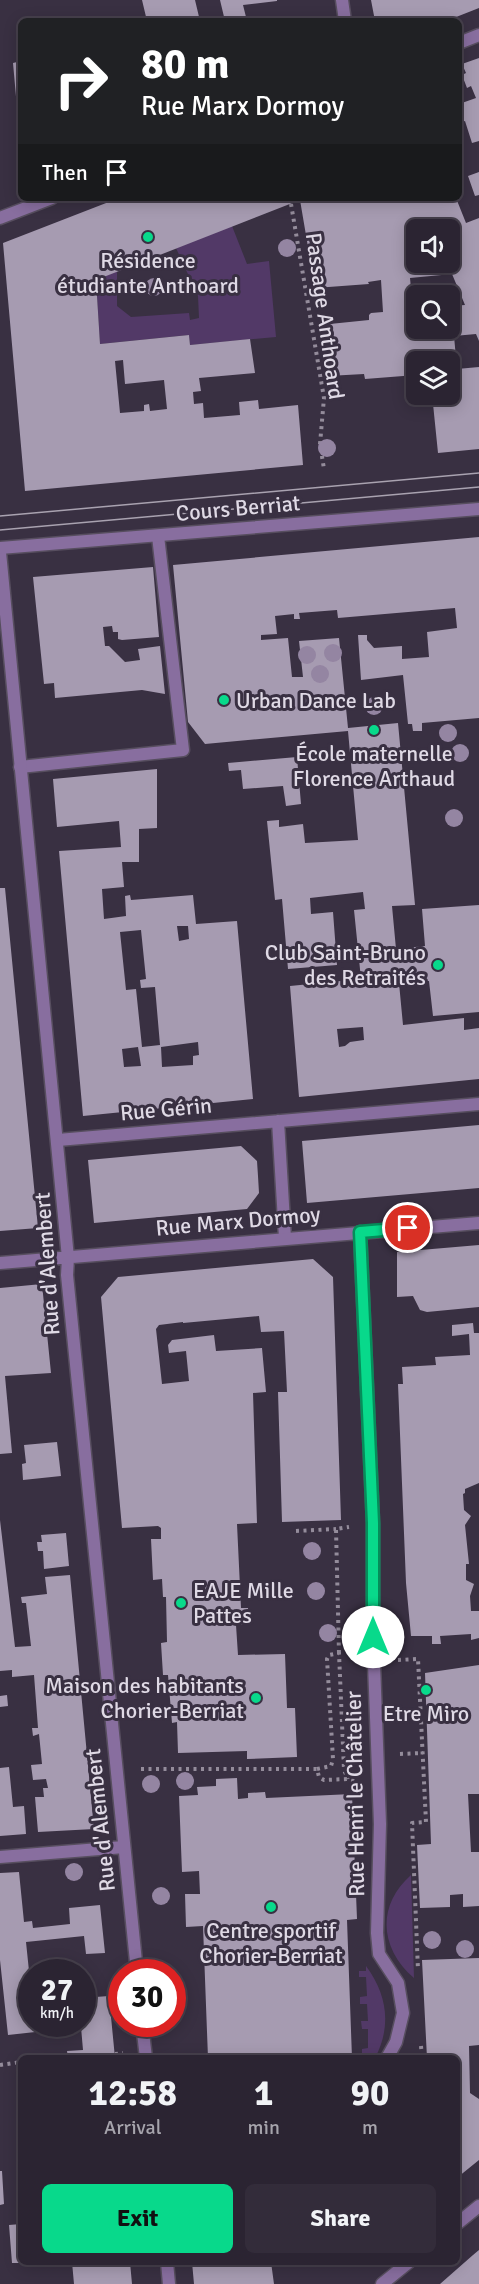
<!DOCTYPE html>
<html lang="en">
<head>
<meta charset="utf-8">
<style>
  :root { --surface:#2b2432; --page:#332c3a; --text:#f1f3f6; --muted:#a6a4ac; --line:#47414d; --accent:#08d98b }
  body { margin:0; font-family:Signika,sans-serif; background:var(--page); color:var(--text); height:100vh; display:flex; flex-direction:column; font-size:22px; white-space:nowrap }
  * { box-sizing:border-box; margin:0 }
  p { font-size:20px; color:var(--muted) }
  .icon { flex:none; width:33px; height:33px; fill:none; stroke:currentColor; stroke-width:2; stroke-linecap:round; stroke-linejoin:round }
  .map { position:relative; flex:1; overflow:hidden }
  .drawer { position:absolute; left:18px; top:2055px; width:442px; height:210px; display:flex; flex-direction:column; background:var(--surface); border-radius:9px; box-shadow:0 3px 15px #0003,0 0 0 2px var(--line) }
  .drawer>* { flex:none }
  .guide { position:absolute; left:18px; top:18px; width:444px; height:183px; border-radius:9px; box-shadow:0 3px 15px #0003,0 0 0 2px var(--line); background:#202124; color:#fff; overflow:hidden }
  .tools { position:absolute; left:406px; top:219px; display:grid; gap:12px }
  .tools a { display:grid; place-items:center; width:54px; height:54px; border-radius:9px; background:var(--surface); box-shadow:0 3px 15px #0003,0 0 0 2px var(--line); font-size:30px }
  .speed { position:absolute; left:18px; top:1959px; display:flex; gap:12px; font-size:30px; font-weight:700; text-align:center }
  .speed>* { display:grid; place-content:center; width:78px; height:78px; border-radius:50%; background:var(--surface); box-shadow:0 3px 15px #0003,0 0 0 2px var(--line); line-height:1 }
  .speed small { font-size:15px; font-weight:400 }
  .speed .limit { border:9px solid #d22; background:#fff; color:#111 }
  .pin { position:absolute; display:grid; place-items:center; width:51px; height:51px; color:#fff; margin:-26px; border:3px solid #fff; border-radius:50%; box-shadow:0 2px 6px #0007 }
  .me { position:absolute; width:66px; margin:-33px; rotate:0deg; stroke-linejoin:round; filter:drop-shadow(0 0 4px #0008) }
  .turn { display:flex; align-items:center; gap:21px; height:126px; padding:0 24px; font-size:27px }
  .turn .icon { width:78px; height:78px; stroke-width:2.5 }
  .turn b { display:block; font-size:42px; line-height:51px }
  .then { display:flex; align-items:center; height:57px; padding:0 24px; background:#0003; gap:12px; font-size:22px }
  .eta { display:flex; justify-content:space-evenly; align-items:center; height:102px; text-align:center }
  .eta b { font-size:36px; font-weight:800; line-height:42px }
  .action { display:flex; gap:12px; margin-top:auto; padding:12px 24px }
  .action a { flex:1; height:69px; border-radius:9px; background:var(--accent); color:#111; font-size:24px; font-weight:800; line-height:69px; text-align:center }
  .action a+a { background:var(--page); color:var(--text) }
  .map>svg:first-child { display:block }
  .green { fill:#523967 }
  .building { fill:#a69bb1; fill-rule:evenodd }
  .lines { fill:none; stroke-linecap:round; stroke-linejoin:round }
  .service-casing { stroke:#574e5f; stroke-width:15 }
  .pedestrian-casing { stroke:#574e5f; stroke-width:15 }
  .minor-casing { stroke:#574e5f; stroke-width:15 }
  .tertiary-casing { stroke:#574e5f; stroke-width:15 }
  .path { stroke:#948c9b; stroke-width:4; stroke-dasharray:3 4.5; stroke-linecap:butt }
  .service { stroke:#886e9f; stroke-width:12 }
  .pedestrian { stroke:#886e9f; stroke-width:12 }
  .minor { stroke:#886e9f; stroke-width:12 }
  .tertiary { stroke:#886e9f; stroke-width:12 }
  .tram { stroke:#a9a2b0; stroke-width:1.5 }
  .tree { fill:#9485a2 }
  .route-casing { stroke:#058d5a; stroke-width:15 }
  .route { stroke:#08d98b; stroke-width:10 }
  .poi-dot { fill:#08d98b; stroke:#393042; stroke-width:2 }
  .labels { text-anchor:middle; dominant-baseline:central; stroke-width:6; stroke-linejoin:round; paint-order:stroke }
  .poi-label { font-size:22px; fill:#dfd9e5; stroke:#393042 }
  .street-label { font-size:22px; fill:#dfd9e5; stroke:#393042 }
</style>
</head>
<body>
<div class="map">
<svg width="479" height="2284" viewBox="0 0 479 2284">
  <rect width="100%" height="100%" fill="#393042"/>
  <path class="green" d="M232 226 247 264 269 261 276 337 190 345 189 335 100 344 96 280 117 271V306L131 317 189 313 190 320 199 318 198 296 176 248Z
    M411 1875 414 1978C380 1949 376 1906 411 1875Z
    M366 1966C387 1994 392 2026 375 2058H369L368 2055H362V2049L368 2048V2029H362L361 2021H368L367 2004H360V1997L367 1996 366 1977H359V1971H366Z"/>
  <path class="building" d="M142 0H195L200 21H147Z
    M220 0H277V1L243 5 247 21H225Z
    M371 0H479V8L446 21H375Z
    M479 58V141L472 143 465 121 459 123V104L476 98 471 86 467 88 462 75 466 73 462 64Z
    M21 61V130H19L13 63Z
    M479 172V195L475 196 468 176Z
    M119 198H456L466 223 479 218V341L476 334 454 336 457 369 479 367V449L438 453 432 394H450V362H417L416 375 365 379 364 374 328 376 320 325 369 320V315L371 313 383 312 381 280 368 282 369 284 315 288 300 200 96 280 100 344 189 335 190 345 250 339 255 373 199 378 201 391 193 392 194 404 203 403 204 418 240 415 239 402 258 400 259 409 298 405 303 465 25 491 3 243ZM417 230H450V262H417ZM452 274 465 305 450 306V328H417V310H413L410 278ZM123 360 125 384 164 380 167 409 150 411 149 404 144 405V411L120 413 115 361Z
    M479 537V718L422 723V731H413L412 724H408L403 675 361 680 358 635H367V640L374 648 402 646V659L429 657 427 632 457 628 455 608 338 618 337 610 299 613 300 619H294V614L275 616 277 634 261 635V640L288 638 292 677H303L299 641 339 638 348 728 398 723 415 905 392 906 396 949 425 946 422 909 479 905V1012L433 1016 429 981 399 983 403 1025 464 1018V1030L479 1028V1079L299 1097 290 986 361 979 354 910 365 909 363 892 310 898 311 914 333 912 337 965 288 969 282 899 275 900 267 821 279 820V827L303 824 305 843 358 840 348 731 205 744 188 722 173 565ZM363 1027 364 1040 350 1042 345 1046 339 1047 337 1029Z
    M153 567 159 637 122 640 118 639V632H113L112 626 103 627 105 646H109L125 662 140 660 138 649 160 646 165 694 142 690 55 698 54 683 44 684 33 577Z
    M297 757 301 804 286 806 283 786 243 789 241 770 229 771 228 763Z
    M157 769V828L139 829V862H122L124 887 102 889 104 919 126 916 125 896 130 895 131 900 193 895 196 924 237 921 253 1099 83 1116 59 851 121 847 119 821 57 827 53 779ZM177 926H188L189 939 179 941ZM141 930 146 979 140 980 141 988 155 987 160 1045 142 1047 136 989 126 990 120 932ZM198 1042 199 1055 193 1056V1065L162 1067 161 1047ZM138 1047 141 1066 124 1067 122 1049Z
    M0 888H5L38 1228 0 1231Z
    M479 1125V1188L307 1203 302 1141Z
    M241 1146 257 1161 258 1176 259 1193 247 1209 94 1223 88 1160Z
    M479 1245V1307L427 1312 420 1310 413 1296 397 1297V1252Z
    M313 1259 333 1277 341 1520 282 1522 278 1392H287L284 1331 261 1332 259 1316 183 1323V1322L159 1325 156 1329 162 1384 189 1381 186 1351 169 1353 168 1345 172 1340 214 1335 216 1351 262 1348 266 1392 253 1393 257 1523 237 1524 241 1608H248L249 1625H236L238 1655 285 1654 287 1708H295L297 1757 247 1759V1751L178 1753 177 1722 172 1723 168 1675H163L161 1643 167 1642 166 1597H163L162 1579 153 1580 151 1539H161V1528L158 1526 122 1528 101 1297 118 1277Z
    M42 1284 51 1373 5 1376 12 1453 0 1454V1288Z
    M473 1323 474 1333H479V1483L465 1489V1493L463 1494 464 1510 471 1516 465 1525 469 1564H466V1580L474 1584 470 1596 471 1611H479V1638L471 1640V1634L440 1636 441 1644H432V1636H411L406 1583 398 1384H403L402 1367 436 1365 435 1357 470 1355 469 1334 452 1336V1325Z
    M57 1442 61 1476 23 1480 22 1464 26 1463 24 1445Z
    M0 1520 15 1647 31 1646 26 1603H22L21 1597 47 1594 45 1577 70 1575 94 1829 38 1832 35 1797H44L43 1788H48L46 1779 33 1780 31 1765 42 1764 39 1734 33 1736 32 1728H38L34 1675 12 1677V1670L0 1671Z
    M66 1533 69 1566 44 1569 43 1551H38L37 1542H42L41 1535Z
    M479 1665V1794H468L471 1852H479V1906L463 1907V1894L450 1895V1907L420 1908 417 1845 431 1844 425 1673Z
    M7 1695 8 1706 0 1707V1696Z
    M9 1767 13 1807 24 1806 26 1834 0 1836V1768Z
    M237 1778 238 1799 248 1798V1793L265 1792 266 1798 352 1794 357 1919 347 1920 352 2058H208L203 1926 186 1927 185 1894H200L199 1871 182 1872 179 1796 198 1795 197 1787 216 1786V1779Z
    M19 1872 24 1922 32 1921 33 1928 70 1924 69 1908 100 1905 105 1953 86 1954 84 1936 26 1942 32 2000V2024H82V1998L109 1996 115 2058H68L67 2051 83 2050 81 2027 8 2035 0 1960V1873Z
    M479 1958V2045L469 2046 470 2093 479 2099V2160L458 2177V2058H427L422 1960Z
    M0 2171H2L4 2204 0 2205Z
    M21 2224V2263H12L9 2225Z
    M479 2250V2284H440L473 2255Z
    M72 2262H130L132 2284H74Z
    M192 2262H271L274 2284H194Z"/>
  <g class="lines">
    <defs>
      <path id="service" d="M20 767 183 750 158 536
        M278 1121 285 1238
        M58 1140 479 1104"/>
      <path id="pedestrian" d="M373 1637 380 1824 377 1933 379 1954 398 1983 403 2013 396 2042 387 2058"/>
      <path id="minor" d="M342 0 345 21
        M459 43 479 35
        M0 218 52 198
        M0 552 68 1258 67 1275 137 1972
        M360 1232 373 1523V1637
        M0 1263 479 1223
        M0 1857 124 1847
        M142 2024 146 2058
        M167 2262 169 2284"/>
      <path id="tertiary" d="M0 548 479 509
        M458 2223 479 2206
        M382 2284 409 2262"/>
    </defs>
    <use href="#service" class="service-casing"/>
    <use href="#pedestrian" class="pedestrian-casing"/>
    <use href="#minor" class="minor-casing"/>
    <use href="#tertiary" class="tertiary-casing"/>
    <path class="path" d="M291 204 324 398 320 444 324 469
      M296 1531 336 1529
      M339 1653 336 1529 349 1527
      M398 1660 418 1659 426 1822 412 1823 418 1970
      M400 1754 423 1753
      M141 1769H317L319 1777 324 1780 348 1779 356 1781
      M317 1769 331 1766 333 1759 327 1659 329 1655 339 1653 344 1770 348 1779
      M421 2046 422 2058
      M115 2054 123 2053
      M65 2058H68
      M0 2065 21 2062"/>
    <use href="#service" class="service"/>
    <use href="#pedestrian" class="pedestrian"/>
    <use href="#minor" class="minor"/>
    <use href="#tertiary" class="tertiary"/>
    <path class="tram" d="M0 516 479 473
      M0 530 479 487"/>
  </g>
  <g class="tree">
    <circle cx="287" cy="248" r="9"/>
    <circle cx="154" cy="287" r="9"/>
    <circle cx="327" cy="448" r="9"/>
    <circle cx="333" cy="653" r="9"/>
    <circle cx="307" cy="655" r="9"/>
    <circle cx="320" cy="674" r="9"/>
    <circle cx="374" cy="706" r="9"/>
    <circle cx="448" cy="733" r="9"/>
    <circle cx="460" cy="753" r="9"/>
    <circle cx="454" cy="818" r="9"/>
    <circle cx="312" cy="1551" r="9"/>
    <circle cx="316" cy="1591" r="9"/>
    <circle cx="328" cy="1633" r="9"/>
    <circle cx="185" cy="1781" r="9"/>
    <circle cx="151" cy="1784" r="9"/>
    <circle cx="74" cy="1872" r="9"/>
    <circle cx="161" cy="1896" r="9"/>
    <circle cx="432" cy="1940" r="9"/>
    <circle cx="465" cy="1949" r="9"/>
  </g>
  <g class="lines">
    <defs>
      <path id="route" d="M373 1637V1523L360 1232 408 1228"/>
    </defs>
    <use href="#route" class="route-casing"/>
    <use href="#route" class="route"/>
  </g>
  <g class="poi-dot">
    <circle cx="148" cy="237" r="6"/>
    <circle cx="224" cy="700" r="6"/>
    <circle cx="374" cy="730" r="6"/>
    <circle cx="438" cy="965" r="6"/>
    <circle cx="181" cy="1603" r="6"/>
    <circle cx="426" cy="1690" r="6"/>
    <circle cx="256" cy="1698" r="6"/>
    <circle cx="271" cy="1907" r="6"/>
  </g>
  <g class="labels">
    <g class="poi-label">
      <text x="148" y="260">Résidence<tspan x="148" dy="25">étudiante Anthoard</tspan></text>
      <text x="236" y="700" text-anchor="start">Urban Dance Lab</text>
      <text x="374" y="753">École maternelle<tspan x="374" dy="25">Florence Arthaud</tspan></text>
      <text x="426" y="952" text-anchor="end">Club Saint-Bruno<tspan x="426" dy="25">des Retraités</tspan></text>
      <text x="193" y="1590" text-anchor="start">EAJE Mille<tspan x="193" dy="25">Pattes</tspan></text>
      <text x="244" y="1685" text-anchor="end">Maison des habitants<tspan x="244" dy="25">Chorier-Berriat</tspan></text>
      <text x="426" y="1713">Etre Miro</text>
      <text x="271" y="1930">Centre sportif<tspan x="271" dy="25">Chorier-Berriat</tspan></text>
    </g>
    <g class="street-label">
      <text transform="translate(325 316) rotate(82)">Passage Anthoard</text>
      <text transform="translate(238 508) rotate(-5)">Cours Berriat</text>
      <text transform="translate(166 1109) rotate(-5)">Rue Gérin</text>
      <text transform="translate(238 1221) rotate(-5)">Rue Marx Dormoy</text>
      <text transform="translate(47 1264) rotate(-94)">Rue d'Alembert</text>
      <text transform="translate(355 1794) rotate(-91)">Rue Henri le Châtelier</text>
      <text transform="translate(100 1820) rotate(-96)">Rue d'Alembert</text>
    </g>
  </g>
</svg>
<div class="tools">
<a><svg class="icon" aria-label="sound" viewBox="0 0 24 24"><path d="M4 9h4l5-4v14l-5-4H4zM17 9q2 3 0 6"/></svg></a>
<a><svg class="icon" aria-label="search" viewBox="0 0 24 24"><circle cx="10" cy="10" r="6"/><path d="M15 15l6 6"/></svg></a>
<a><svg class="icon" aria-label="layers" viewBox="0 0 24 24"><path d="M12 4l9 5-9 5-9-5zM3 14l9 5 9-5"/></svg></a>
</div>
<div class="speed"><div>27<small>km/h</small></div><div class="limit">30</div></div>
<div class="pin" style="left:408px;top:1228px;background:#d93025"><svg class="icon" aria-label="arrive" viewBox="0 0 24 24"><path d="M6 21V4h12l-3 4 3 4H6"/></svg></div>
<svg class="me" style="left:373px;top:1637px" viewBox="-20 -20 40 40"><circle r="19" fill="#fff"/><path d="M0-13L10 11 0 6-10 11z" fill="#08d98b"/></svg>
<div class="guide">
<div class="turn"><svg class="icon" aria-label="right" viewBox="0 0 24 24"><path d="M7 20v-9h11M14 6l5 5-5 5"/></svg><div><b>80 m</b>Rue Marx Dormoy</div></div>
<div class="then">Then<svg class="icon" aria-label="arrive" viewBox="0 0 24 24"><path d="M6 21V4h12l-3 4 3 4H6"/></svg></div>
</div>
<section class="drawer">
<div class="eta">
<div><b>12:58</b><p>Arrival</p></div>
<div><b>1</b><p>min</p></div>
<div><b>90</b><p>m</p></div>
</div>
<div class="action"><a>Exit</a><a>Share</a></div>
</section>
</div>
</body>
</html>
